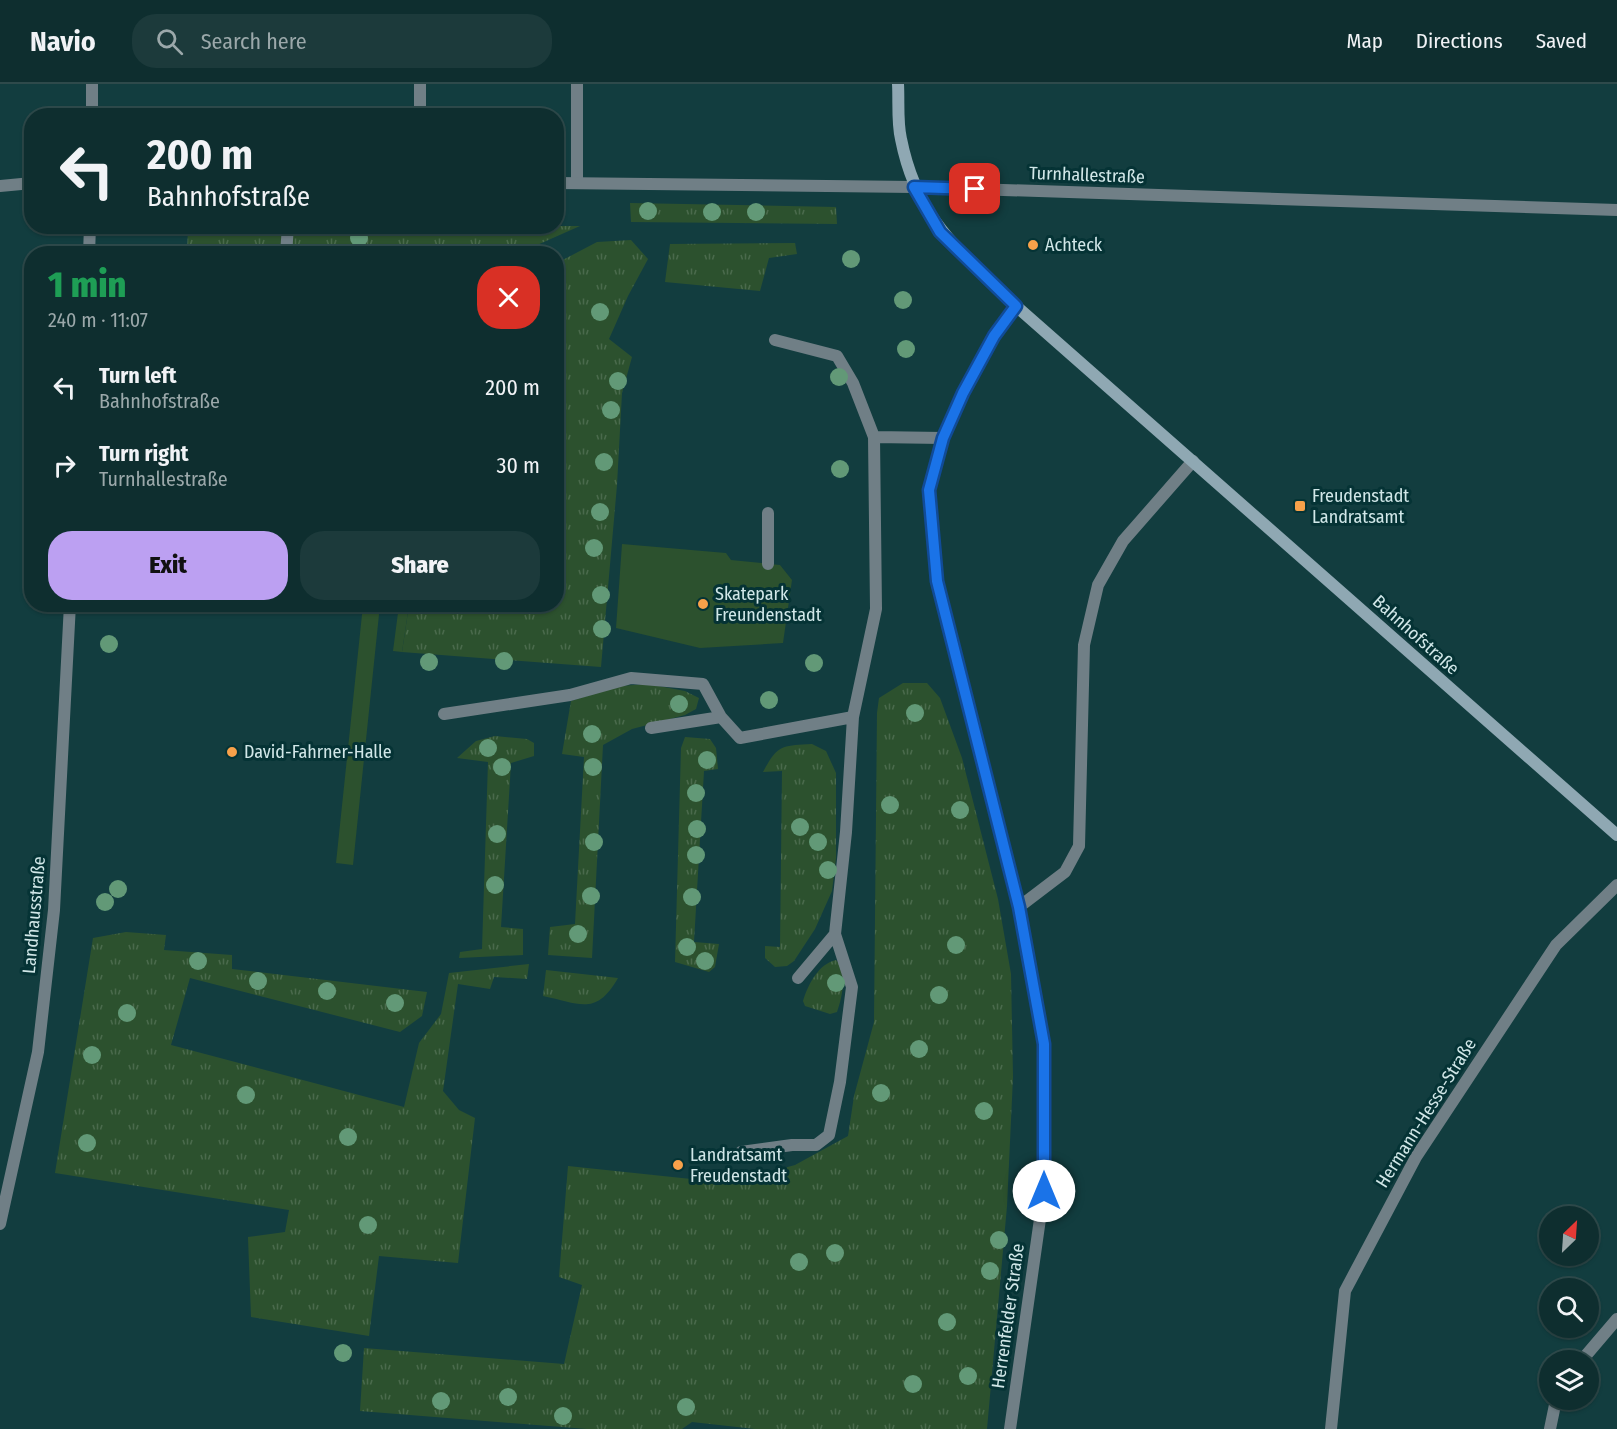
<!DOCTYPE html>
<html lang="en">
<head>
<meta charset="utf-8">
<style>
  :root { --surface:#0e2e2f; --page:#1c3a3b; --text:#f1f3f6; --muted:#9ba8aa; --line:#2e4a4b; --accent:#bca0f2 }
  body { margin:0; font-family:"Fira Sans Condensed",sans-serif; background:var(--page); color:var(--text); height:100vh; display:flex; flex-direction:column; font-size:22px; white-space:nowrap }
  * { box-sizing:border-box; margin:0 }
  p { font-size:20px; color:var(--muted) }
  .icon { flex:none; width:33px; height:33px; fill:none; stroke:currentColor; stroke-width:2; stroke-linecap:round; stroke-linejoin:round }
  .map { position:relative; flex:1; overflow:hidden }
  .drawer { position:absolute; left:24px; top:162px; width:540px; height:366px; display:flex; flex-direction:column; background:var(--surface); border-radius:24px; box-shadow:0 2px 4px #0004,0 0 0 2px var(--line) }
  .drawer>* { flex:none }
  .hud { position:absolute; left:24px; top:24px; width:540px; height:126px; border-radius:24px; box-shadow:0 2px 4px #0004,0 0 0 2px var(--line); background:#0e2e2f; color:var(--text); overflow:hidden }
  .needle { width:39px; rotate:25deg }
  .buttons { position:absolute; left:1539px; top:1122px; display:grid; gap:12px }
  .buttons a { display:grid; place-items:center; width:60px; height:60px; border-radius:50%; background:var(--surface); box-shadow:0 2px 4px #0004,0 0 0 2px var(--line); font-size:30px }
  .pin { position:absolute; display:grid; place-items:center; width:51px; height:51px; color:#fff; margin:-26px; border-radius:12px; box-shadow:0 3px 9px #0006 }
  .me { position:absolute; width:66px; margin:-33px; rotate:0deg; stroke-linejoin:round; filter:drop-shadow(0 0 4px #0008) }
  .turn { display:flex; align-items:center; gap:21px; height:126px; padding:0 24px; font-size:27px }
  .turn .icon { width:78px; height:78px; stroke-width:2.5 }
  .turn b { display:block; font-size:42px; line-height:51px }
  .round { display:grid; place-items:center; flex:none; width:63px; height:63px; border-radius:24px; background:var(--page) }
  .overview { display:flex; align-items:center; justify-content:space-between; height:102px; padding:0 24px }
  h1 { font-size:36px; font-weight:800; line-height:45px; color:#1e9e55 }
  .action { display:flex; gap:12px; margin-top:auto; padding:12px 24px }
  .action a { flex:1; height:69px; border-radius:24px; background:var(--accent); color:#111; font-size:24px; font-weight:800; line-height:69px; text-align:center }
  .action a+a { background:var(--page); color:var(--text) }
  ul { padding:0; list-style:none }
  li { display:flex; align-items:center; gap:18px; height:78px; padding:0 24px }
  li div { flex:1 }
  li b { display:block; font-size:22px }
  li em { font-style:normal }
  header { display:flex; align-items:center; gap:36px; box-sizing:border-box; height:84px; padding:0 30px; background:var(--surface); border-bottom:2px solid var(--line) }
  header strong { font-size:28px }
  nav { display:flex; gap:33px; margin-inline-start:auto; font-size:21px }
  .search { width:420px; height:54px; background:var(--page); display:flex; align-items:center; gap:15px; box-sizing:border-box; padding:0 21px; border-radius:24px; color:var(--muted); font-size:22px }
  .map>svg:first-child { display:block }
  .grass { fill:url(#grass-tufts) }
  .pitch { fill:#2c512e }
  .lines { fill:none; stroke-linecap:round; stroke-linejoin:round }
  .lane { stroke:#707f86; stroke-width:12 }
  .street { stroke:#707f86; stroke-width:12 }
  .secondary { stroke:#8fa8b3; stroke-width:12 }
  .tree { fill:#629977 }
  .route-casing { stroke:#114b97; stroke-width:15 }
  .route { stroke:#1a73e8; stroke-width:10 }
  .poi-dot { fill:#f8a14a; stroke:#053335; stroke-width:2 }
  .labels { text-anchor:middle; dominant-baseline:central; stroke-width:6; stroke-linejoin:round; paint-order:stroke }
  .street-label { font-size:18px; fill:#d1e7e8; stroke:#053335 }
  .poi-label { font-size:18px; fill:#d1e7e8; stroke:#053335; text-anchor:start }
</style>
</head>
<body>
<header>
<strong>Navio</strong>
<div class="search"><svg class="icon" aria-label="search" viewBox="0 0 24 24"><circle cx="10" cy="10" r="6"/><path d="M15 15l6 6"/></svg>Search here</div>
<nav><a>Map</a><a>Directions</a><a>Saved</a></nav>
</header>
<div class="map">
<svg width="1617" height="1345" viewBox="0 0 1617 1345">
  <defs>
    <pattern id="grass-tufts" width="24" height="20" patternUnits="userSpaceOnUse" patternTransform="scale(1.5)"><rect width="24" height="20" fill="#2c512e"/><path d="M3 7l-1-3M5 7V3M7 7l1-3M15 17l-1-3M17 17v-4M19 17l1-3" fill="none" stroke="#4a6a4c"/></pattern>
  </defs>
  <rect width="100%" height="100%" fill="#123d3f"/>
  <path class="grass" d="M630 119 836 123 837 140 631 138Z
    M580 142 519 169 187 170 188 143Z
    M631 156 648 175 628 212 609 255 632 273 622 309 617 401 601 583 402 568 409 521 556 520 557 179 597 158Z
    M795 159 797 170 769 174 760 207 665 198 670 160Z
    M903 599H927L940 614 962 674 998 815 1011 890 1013 993 1007 1122 987 1345H755L692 1338 682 1345H587L360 1327 364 1264 564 1280 582 1201 559 1193 568 1082 729 1099 795 1081 848 1052 854 1012 874 938 877 629 879 614Z
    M648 600 685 607 699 614 696 625 685 631 632 645 603 661 592 874 548 871 550 843 575 840 584 673 562 670 571 617 620 602Z
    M495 652 527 655 534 659V672L511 679 501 843 523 845V871L459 874 460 868 482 865 488 678 457 674 476 657Z
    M685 653 710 655 716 664 718 685 704 687 694 858 719 860 715 883 709 888 675 878 681 664Z
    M812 660 826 667 836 689V774L832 807 815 845 794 877 787 882 775 883 765 874V862L780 863 782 687 763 688C778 660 782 662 812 660Z
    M126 848 166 851 164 866 232 871V885L427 908 422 932 400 948 190 894 171 961 404 1023 419 959 441 930 449 889 529 880 527 895 494 893 490 905 458 900 443 1007 459 1026 475 1034 458 1179 379 1172 369 1252 251 1233 248 1153 285 1148 289 1126 55 1089 93 854Z
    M836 876C848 888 842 914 837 928L830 930 805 922 803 917C808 901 818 880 836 876Z
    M546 886 618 894C596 932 581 920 543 912Z"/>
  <path class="pitch" d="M622 460 726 469 731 476 780 481 792 496 783 559 700 564 616 544Z
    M363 521H380L353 781 336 779Z
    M399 521H409L402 568 393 567Z"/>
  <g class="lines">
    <path class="lane" d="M577 99V0
      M286 170 288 142
      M775 256 837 272 853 299 874 353
      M768 429V480
      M444 630 570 611 631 594 703 600 721 633
      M651 644 721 633 740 654 853 633
      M798 894 835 850 846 748 853 633 876 525 874 353 943 354
      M741 1068 792 1061H816L829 1051 840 998 852 903 835 850"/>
    <path class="street" d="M92 32V0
      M420 32V0
      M556 99 914 103 1617 126
      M0 102 32 99
      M89 170 90 142
      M1019 823 1065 788 1079 762 1084 561 1098 501 1123 457 1193 377
      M0 1140 38 968 54 826 70 520
      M1582 1276 1617 1235
      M1010 1345 1044 1107V960L1019 823 937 497 929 406 943 354 963 309 994 252 1016 222
      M1331 1345 1345 1207 1416 1073 1556 861 1617 801
      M1550 1345 1556 1316"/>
    <path class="secondary" d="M898 0C899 18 897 38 901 55 917 136 960 167 1016 222L1617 751"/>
  </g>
  <g class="tree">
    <circle cx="648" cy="127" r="9"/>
    <circle cx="712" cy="128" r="9"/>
    <circle cx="756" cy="128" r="9"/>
    <circle cx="359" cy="154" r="9"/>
    <circle cx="851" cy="175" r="9"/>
    <circle cx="903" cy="216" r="9"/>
    <circle cx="600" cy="228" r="9"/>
    <circle cx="906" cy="265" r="9"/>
    <circle cx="839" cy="293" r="9"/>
    <circle cx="618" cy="297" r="9"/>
    <circle cx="611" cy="326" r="9"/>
    <circle cx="604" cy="378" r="9"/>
    <circle cx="840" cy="385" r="9"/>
    <circle cx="600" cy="428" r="9"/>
    <circle cx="594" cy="464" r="9"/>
    <circle cx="601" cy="511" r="9"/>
    <circle cx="602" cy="545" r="9"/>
    <circle cx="109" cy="560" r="9"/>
    <circle cx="504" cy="577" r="9"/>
    <circle cx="429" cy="578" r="9"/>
    <circle cx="814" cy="579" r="9"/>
    <circle cx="769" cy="616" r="9"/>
    <circle cx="679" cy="620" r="9"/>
    <circle cx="915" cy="629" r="9"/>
    <circle cx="592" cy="650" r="9"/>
    <circle cx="488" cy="664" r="9"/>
    <circle cx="707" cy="676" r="9"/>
    <circle cx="502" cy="683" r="9"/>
    <circle cx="593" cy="683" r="9"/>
    <circle cx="696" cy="709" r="9"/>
    <circle cx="890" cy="721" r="9"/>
    <circle cx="960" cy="726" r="9"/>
    <circle cx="800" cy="743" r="9"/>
    <circle cx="697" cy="745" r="9"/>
    <circle cx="497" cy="750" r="9"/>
    <circle cx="594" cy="758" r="9"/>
    <circle cx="818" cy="758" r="9"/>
    <circle cx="696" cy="771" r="9"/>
    <circle cx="828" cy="786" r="9"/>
    <circle cx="495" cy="801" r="9"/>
    <circle cx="118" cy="805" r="9"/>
    <circle cx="591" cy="812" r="9"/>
    <circle cx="692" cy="813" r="9"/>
    <circle cx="105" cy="818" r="9"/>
    <circle cx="578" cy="850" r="9"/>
    <circle cx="956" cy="861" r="9"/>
    <circle cx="687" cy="863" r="9"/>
    <circle cx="198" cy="877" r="9"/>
    <circle cx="705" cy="877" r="9"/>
    <circle cx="258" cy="897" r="9"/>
    <circle cx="836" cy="899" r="9"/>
    <circle cx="327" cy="907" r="9"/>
    <circle cx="939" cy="911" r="9"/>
    <circle cx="395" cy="919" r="9"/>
    <circle cx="127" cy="929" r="9"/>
    <circle cx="919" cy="965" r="9"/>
    <circle cx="92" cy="971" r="9"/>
    <circle cx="881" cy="1009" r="9"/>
    <circle cx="246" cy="1011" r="9"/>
    <circle cx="984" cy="1027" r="9"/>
    <circle cx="348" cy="1053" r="9"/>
    <circle cx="87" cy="1059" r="9"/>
    <circle cx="368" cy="1141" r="9"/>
    <circle cx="999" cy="1156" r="9"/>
    <circle cx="835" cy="1169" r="9"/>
    <circle cx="799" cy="1178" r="9"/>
    <circle cx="990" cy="1187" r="9"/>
    <circle cx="947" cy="1238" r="9"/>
    <circle cx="343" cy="1269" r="9"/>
    <circle cx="968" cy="1292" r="9"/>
    <circle cx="913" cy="1300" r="9"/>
    <circle cx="508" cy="1313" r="9"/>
    <circle cx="441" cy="1317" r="9"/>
    <circle cx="686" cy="1323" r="9"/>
    <circle cx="563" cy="1332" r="9"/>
  </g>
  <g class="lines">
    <defs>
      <path id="route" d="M975 105 914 103 940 148 1016 222 994 252 963 309 943 354 929 406 937 497 1019 823 1044 960V1107"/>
    </defs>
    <use href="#route" class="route-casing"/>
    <use href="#route" class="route"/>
  </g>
  <g class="poi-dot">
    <circle cx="1033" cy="161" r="6"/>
    <rect x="1294" y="416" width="12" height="12" rx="3"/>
    <circle cx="703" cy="520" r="6"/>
    <circle cx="232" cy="668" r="6"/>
    <circle cx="678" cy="1081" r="6"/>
  </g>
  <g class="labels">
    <g class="street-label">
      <text transform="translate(1087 91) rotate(2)">Turnhallestraße</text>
      <text transform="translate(1416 551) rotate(42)">Bahnhofstraße</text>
      <text transform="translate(34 831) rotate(-85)">Landhausstraße</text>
      <text transform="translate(1426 1029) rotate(-58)">Hermann-Hesse-Straße</text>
      <text transform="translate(1008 1232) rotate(-82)">Herrenfelder Straße</text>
    </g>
    <g class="poi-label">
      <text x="1045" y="161">Achteck</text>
      <text x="1312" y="412">Freudenstadt<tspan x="1312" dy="21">Landratsamt</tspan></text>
      <text x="715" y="510">Skatepark<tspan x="715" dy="21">Freundenstadt</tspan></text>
      <text x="244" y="668">David-Fahrner-Halle</text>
      <text x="690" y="1071">Landratsamt<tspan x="690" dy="21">Freudenstadt</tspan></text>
    </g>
  </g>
</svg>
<div class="buttons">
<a><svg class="needle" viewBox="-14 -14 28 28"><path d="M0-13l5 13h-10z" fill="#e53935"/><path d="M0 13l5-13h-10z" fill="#9ba8aa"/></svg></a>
<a><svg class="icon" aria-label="search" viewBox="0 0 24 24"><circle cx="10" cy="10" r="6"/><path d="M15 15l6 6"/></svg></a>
<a><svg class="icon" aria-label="layers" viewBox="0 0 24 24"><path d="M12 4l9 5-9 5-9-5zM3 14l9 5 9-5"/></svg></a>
</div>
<div class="pin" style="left:975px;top:105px;background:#d93025"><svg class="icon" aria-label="arrive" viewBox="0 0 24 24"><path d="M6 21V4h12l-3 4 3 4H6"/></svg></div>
<svg class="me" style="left:1044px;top:1107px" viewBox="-20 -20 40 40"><circle r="19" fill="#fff"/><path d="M0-13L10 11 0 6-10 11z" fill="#1a73e8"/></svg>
<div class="hud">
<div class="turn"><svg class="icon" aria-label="left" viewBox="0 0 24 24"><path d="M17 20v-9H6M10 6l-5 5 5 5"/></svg><div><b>200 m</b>Bahnhofstraße</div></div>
</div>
<section class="drawer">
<div class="overview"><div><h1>1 min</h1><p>240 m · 11:07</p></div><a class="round" style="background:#d93025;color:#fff"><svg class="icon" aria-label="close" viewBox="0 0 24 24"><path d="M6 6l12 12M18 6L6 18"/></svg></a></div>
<ul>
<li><svg class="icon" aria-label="left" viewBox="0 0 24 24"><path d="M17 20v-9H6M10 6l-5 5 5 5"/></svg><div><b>Turn left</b><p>Bahnhofstraße</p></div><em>200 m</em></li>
<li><svg class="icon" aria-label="right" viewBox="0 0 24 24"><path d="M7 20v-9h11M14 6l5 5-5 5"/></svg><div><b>Turn right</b><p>Turnhallestraße</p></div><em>30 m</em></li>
</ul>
<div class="action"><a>Exit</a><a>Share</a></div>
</section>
</div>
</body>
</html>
